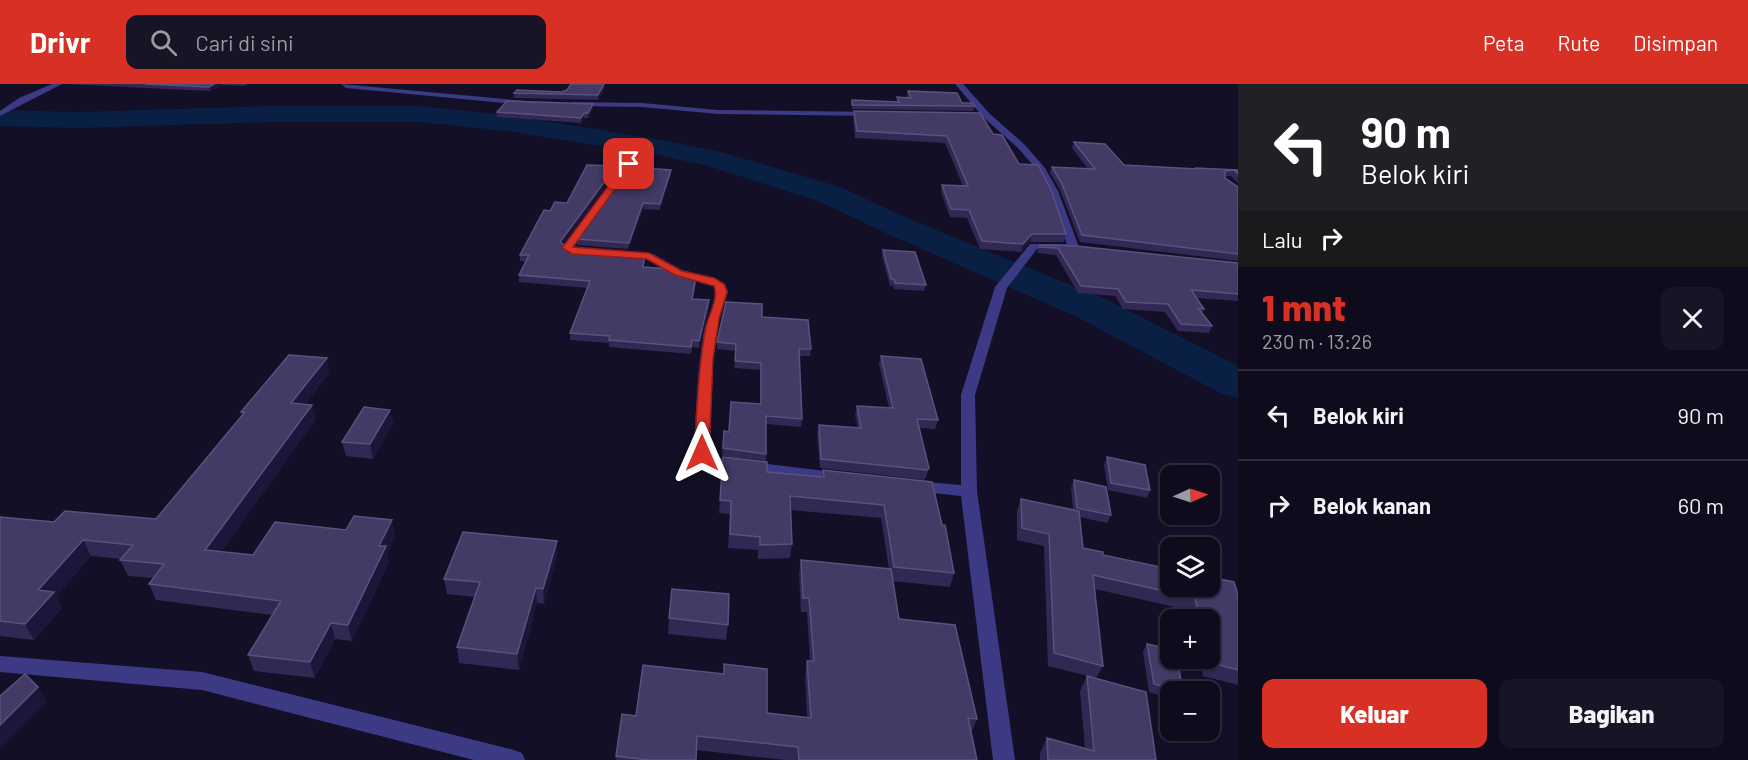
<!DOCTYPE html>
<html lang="id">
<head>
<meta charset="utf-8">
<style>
  :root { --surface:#0e0b1c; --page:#171425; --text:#f1f3f6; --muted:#9b9ba3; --line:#2e2b3b; --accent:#d93025 }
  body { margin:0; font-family:Barlow,sans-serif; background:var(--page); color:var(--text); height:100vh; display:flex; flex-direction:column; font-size:22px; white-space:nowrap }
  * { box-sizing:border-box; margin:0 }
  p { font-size:20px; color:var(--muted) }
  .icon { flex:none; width:33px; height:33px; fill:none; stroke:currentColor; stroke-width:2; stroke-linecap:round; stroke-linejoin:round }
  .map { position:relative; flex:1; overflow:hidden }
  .side { display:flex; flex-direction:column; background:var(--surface); width:510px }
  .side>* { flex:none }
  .hud { background:#202124; color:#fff; overflow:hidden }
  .needle { width:39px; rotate:87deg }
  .tools { position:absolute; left:1160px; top:381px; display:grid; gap:12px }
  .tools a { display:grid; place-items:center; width:60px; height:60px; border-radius:12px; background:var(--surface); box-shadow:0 2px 4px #0004,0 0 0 2px var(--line); font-size:30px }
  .pin { position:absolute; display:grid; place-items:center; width:51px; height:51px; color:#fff; margin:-26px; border-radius:12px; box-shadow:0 3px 9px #0006 }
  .me { position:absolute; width:66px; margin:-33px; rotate:0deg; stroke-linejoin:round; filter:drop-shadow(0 0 4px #0008) }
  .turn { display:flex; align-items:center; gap:21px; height:126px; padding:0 24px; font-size:27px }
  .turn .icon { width:78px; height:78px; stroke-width:2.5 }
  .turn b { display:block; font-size:42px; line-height:51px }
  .then { display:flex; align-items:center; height:57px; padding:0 24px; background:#0003; gap:12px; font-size:22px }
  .round { display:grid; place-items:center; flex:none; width:63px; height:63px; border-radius:12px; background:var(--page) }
  .head { display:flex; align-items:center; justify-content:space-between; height:102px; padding:0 24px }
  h1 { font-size:36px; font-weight:800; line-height:45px; color:var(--accent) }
  .primary-button { display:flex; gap:12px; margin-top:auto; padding:12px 24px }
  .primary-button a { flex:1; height:69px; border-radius:12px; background:var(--accent); color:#fff; font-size:24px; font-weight:800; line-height:69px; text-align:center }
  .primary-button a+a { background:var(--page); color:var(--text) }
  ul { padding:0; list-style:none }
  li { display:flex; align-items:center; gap:18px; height:90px; padding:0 24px; border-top:2px solid var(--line) }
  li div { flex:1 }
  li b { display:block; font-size:22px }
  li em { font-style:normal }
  header { display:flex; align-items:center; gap:36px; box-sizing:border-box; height:84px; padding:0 30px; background:var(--accent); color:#fff }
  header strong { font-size:28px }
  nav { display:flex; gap:33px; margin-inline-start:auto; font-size:21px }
  .search { width:420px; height:54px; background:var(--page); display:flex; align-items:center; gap:15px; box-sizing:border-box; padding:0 21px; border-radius:12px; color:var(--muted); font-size:22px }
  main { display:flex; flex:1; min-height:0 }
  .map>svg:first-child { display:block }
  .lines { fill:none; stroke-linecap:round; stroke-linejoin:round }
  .river { fill:#0a1f44; fill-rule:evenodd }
  .minor { fill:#3d3a85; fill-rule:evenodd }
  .wall { fill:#312854 }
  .shaded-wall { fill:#1d163a }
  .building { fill:#433a66; stroke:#5a527e; stroke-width:1.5 }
  .route { fill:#d93025; stroke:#8d1f18; stroke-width:1.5 }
</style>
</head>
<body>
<header>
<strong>Drivr</strong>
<div class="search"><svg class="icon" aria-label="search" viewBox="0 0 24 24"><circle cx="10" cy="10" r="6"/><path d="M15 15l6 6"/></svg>Cari di sini</div>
<nav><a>Peta</a><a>Rute</a><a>Disimpan</a></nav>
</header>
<main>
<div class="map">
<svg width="1238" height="676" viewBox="0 0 1238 676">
  <rect width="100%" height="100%" fill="#130f26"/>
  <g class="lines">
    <path class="river" d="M269 22H419L507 31 658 55 725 69 840 103 914 137 1103 214 1238 282V314L1222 310 1075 232 890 151 818 117 708 82 658 71 507 47 419 38H269L79 44 0 42V26L79 28Z"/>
    <path class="minor" d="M52 0H62L0 32V27L19 14Z
      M341 0 525 17 529 19 525 21 346 4Z
      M955 0H963L989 29 1024 60 1045 84 1058 107 1079 163 1074 166 1037 165 1007 204 975 311 977 407 1015 676H993L961 412 915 407 909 406 907 402 909 398 915 397 961 401V311L995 203 1030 160H1067L1048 107 1038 87 1018 64 983 33Z
      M573 18 642 19 718 26 873 28 877 30 873 32 718 30 642 23 570 22 569 20Z
      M626 78 633 80 574 162 589 165V169L563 166V162Z
      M627 167 653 170 682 186 714 194 725 200 728 208 719 235 713 275 710 369 713 373 841 389 847 390 849 394 847 398 841 399 702 381 694 369C696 328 697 287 704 247 707 234 718 214 714 202L674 191 646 175 623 172V168Z
      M0 572 202 588 514 666 522 669 525 676H474L202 606 0 588Z"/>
  </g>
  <path class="wall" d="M64 0H248L244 2 222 1 210 7Z
    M605 3 598 16 514 14V9L561 8Z
    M908 7 975 22 973 27 852 25V16L897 18V13L908 14 907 11Z
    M593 20V24L588 34H584L581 39 497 33V28Z
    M854 27 993 50 1019 80 1066 150 1064 158H1030L1021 168 980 165 967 134 950 133 941 108 942 101 963 102 945 59 855 54 853 34Z
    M1074 58 1124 81 1195 85V84L1238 86V99L1231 92H1225V94L1238 103V177L1080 158 1060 106 1050 89 1052 83 1088 85 1072 64Z
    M671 86V91L660 126 643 125 628 165 577 161V155Z
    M616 88 563 160 572 166 645 171 644 183 696 199 693 215 709 223 699 264 692 263 691 270 609 263V259L570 256V249L587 204 519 198V191L526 178 520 177V171L567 119Z
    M1039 163 1238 179V217L1196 214 1204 225 1202 229 1212 242 1209 249 1178 247 1165 228 1123 225 1115 212 1078 209 1056 171 1037 169Z
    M883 166 926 201 924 207 894 205 893 202H890L882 172Z
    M762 233 811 265 810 272H799L802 335 801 343 766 340V377L722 372 724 347 729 348 760 320V286L734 284 736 267 717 265V258Z
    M881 272 938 336 935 345 919 344 929 384 926 393 924 396 820 384 817 350 819 341 858 344 855 331 857 322 889 324 879 280Z
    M330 288 305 320 316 335 221 468 253 471 395 452 387 469 389 478 352 557 335 555 315 594 254 587 248 571 272 531 156 516 149 500 154 494 128 492 120 476 121 475 91 472 56 512 62 524 34 556 0 552V433L54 438 156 435 242 332 241 328Z
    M390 326 393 340 373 375 346 372 342 358Z
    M1107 373 1150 406 1147 414 1108 406 1104 381Z
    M722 386 767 388 822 393 823 386 932 398 954 489 950 503 892 497 899 535 977 635 971 649 977 676H785L696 666V676H616V672L636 632 723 590 724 580 767 629 807 633 805 591 807 577H810L807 528H801L799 490 801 476 889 485 881 434 790 426 792 460 790 474 758 475V466L728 464 730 430 719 429Z
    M1074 396 1111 431 1107 439 1079 433 1083 464 1103 471 1238 511V601L1203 592 1199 574H1209V536H1190L1188 526 1095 505 1103 582 1096 594 1048 582 1044 462 1017 456V427L1021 415 1073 425 1071 404Z
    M557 457V472L544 520 537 519 519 586 459 579 457 563 475 513 447 510 444 495Z
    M669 534 728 541 726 556 668 550Z
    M1147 560 1183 608H1170V614L1149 608 1143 568Z
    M1087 592 1156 676H1040V669L1047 654 1085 664 1080 607Z"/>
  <path class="shaded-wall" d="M214 0H222V1L210 7 209 3Z
    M604 0H605V3L598 16V11Z
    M593 20V24L588 34V29Z
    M584 29V34L581 39V34Z
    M616 82V88L560 164V158Z
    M671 86V91L660 126V120Z
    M643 119V125L628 165 629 159Z
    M1032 150 1030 158 1021 168 1023 160Z
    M709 216V223L699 264V257Z
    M327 274 330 288 295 334 291 319Z
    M312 321 316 335 211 482 205 466Z
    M390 326 393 340 373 375 370 360Z
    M392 436 395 452 387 469 389 478 352 557 348 541 379 462Z
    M83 456 91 472 56 512 62 524 34 556 25 540 38 506Z
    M557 457V472L544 520 543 505Z
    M536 504 537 519 519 586 517 570Z
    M331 539 335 555 315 594 310 578Z
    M38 603 47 618 0 665V641Z"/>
  <path class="building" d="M145 0H214L209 3Z
    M571 0H604L598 11 514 9 517 6 561 8 567 6Z
    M908 7 957 9 962 19H973L975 22 852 21V16L899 18 897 13 911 14Z
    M507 17 593 20 588 29H584L581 34 497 28Z
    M854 27 980 29 993 50 1002 51 1019 80 1038 81 1051 106 1066 150H1032L1023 160 982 157 969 126 951 125 942 101 968 102 947 52 857 47Z
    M1074 58 1105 60 1124 81 1197 85 1195 84 1238 86V90L1234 86 1225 87V94L1238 103V170L1082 151 1062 100 1052 83 1095 85Z
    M587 81 616 82 560 158 572 166 645 171 643 183 671 185 696 192 692 215 709 216 699 257 692 256 691 263 609 256 610 252 570 249 590 197 519 191 529 171H520L544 126 550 127 555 118 567 119Z
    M630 83 671 86 660 120 643 119 629 159 577 155Z
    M1040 161 1076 162 1238 179V210L1191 206 1204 225 1198 224 1212 242 1181 240 1168 220 1126 218 1118 205 1081 202 1058 164 1039 163Z
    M883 166 915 168 926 201 895 199 894 195H891Z
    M726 218 762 220V233L808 236 811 265H799L802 335 766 332V370L723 364 724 347 729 348 731 318 761 320V279L735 277 736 260 717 258Z
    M289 271 327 274 291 319 312 321 205 466 253 471 275 438 346 446 354 432 392 436 379 462H386L348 541 331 539 310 578 248 571 281 517 149 500 164 480 120 476 133 461 83 456 38 506 54 508 25 540 0 537V433L54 438 65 427 156 435 245 328H241Z
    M881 272 921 275 938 336 917 335 929 384 927 386 821 375 819 341 861 344 857 322 893 324Z
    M364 323 390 326 370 360 342 358Z
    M723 373 767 378V388L824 393 823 386 932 398 942 441H945L954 489 894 483 884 421 790 412 792 460 760 461V453L730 450 731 417 720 416Z
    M1107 373 1145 381 1150 406 1111 399Z
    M1074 396 1106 403 1111 431 1077 424Z
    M1021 415 1079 427 1083 464 1103 468V471L1170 485V502H1209V493L1234 498 1238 511V586L1211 579 1209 572V536H1200L1195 514 1093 491 1103 582 1054 569 1049 450 1022 444Z
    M463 448 557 457 543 505 536 504 517 570 457 563 480 498 444 495Z
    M801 476 891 485 899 535 955 541 977 635 968 634 977 676H799L798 663 697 652 696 676H648L616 672 622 630 636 632 643 581 724 590V580L767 585V629L811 634 807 577H814L809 514H803Z
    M672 505 729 510 728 541 669 534Z
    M1147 560 1170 565V574H1177L1183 608 1154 600Z
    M25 590 38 603 0 641V612Z
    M1087 592 1146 608 1156 676H1048L1047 654 1094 667Z"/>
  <path class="route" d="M626 78 633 80 573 163 649 169 682 187 714 194 724 200 727 208 719 235 713 275 709 369 707 372H696L694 369C697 327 698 285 706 243 709 230 719 214 714 202L675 191 647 175 572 170 562 164Z"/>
</svg>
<div class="tools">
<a><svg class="needle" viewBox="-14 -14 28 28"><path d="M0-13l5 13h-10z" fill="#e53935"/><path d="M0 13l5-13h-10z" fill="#9b9ba3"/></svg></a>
<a><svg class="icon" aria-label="layers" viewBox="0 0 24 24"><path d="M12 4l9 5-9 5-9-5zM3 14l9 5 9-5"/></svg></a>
<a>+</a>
<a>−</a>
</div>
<div class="pin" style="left:629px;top:80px;background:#d93025"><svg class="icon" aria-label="arrive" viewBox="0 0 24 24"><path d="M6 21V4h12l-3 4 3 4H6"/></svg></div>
<svg class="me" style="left:702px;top:369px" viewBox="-20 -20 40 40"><path d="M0-17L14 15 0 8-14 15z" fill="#d93025" stroke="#fff" stroke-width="4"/></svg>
</div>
<section class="side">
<div class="hud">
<div class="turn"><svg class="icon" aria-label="left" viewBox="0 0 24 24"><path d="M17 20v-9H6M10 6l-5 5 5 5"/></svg><div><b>90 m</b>Belok kiri</div></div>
<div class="then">Lalu<svg class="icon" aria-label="right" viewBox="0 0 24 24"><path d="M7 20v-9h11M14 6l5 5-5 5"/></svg></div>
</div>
<div class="head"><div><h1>1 mnt</h1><p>230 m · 13:26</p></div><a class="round"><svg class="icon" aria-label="close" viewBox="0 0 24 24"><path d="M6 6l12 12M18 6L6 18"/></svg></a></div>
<ul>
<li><svg class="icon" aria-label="left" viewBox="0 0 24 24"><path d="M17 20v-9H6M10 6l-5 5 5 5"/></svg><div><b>Belok kiri</b></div><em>90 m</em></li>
<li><svg class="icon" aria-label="right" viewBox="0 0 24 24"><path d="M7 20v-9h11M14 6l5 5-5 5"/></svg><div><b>Belok kanan</b></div><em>60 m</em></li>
</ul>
<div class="primary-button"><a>Keluar</a><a>Bagikan</a></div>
</section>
</main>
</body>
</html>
